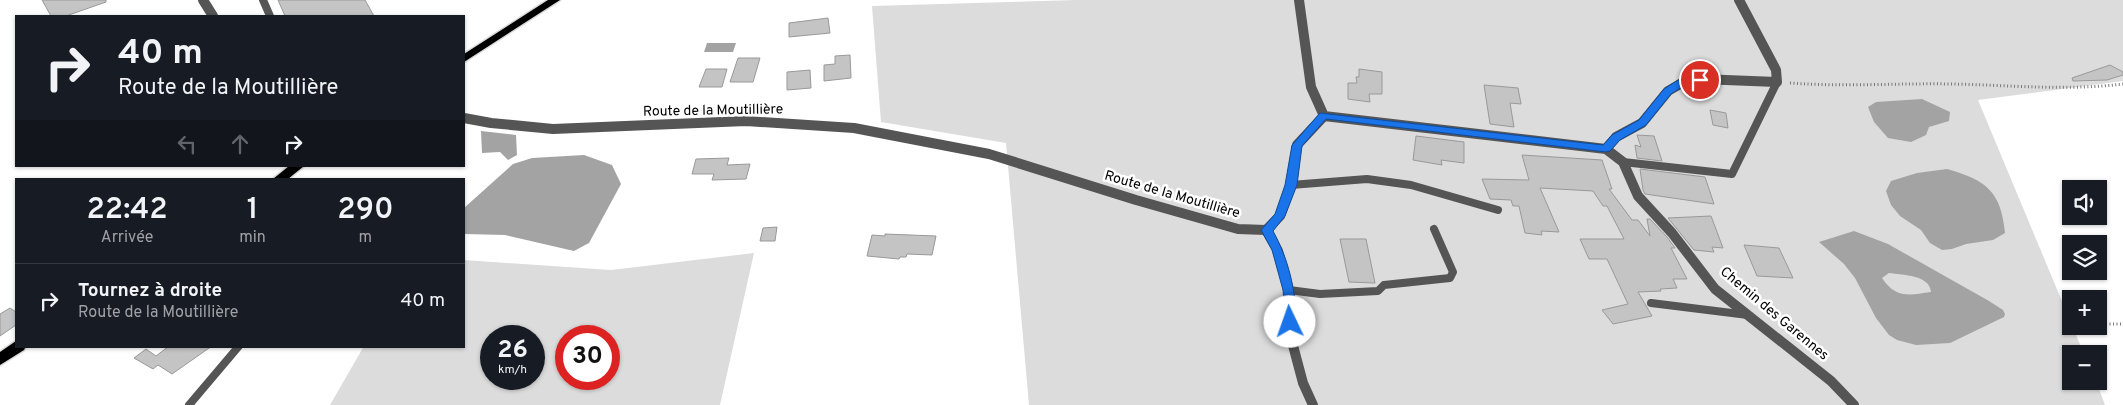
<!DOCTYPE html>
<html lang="fr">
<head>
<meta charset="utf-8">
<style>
  :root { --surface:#171b24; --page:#242831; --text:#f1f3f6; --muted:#9ea1a6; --line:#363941 }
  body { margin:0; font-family:Overpass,sans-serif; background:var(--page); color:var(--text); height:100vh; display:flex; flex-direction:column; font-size:19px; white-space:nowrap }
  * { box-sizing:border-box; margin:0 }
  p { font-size:16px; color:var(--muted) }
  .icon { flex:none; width:28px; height:28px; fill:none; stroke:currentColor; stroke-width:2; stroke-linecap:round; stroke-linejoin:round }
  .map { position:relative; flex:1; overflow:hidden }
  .panel { position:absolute; left:15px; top:178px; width:450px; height:170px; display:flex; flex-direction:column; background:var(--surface); border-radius:0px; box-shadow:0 1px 4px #0004 }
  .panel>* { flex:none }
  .banner { position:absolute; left:15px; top:15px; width:450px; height:152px; border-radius:0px; box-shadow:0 1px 4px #0004; background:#171b24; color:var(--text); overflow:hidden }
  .tools { position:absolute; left:2062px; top:180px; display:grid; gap:10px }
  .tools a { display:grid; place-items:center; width:45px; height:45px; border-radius:0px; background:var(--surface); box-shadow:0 1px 4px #0004; font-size:25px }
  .speed { position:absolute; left:480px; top:325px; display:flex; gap:10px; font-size:25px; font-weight:700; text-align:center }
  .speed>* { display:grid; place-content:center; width:65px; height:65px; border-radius:50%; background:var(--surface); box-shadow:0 1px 4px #0004; line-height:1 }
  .speed small { font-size:12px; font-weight:400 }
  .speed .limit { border:8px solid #d22; background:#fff; color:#111 }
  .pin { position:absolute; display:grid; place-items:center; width:42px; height:42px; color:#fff; margin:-21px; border:2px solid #fff; border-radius:50%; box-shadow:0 1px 5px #0007 }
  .me { position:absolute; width:55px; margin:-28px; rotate:357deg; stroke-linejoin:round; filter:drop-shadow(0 0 4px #0008) }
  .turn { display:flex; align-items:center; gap:18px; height:105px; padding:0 20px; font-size:22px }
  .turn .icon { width:65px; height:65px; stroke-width:2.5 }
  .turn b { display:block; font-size:35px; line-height:42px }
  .lanes { display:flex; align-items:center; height:48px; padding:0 20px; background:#0003; justify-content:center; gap:25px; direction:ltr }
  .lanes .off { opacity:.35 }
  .eta { display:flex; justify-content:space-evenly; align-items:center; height:85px; text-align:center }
  .eta b { font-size:30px; font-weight:600; line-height:35px }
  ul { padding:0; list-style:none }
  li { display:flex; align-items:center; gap:15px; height:75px; padding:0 20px; border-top:1px solid var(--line) }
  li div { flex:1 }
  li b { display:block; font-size:19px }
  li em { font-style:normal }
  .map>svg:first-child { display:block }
  .green { fill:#dcdcdc; fill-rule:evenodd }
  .water { fill:#a3a3a3; fill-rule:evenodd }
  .building { fill:#c4c4c4; stroke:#999 }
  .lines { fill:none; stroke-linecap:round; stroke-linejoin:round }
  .primary-casing { stroke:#dbdbdb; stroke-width:3 }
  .path { stroke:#777; stroke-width:3; stroke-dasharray:1 2.5; stroke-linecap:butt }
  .lane { stroke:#555; stroke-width:8 }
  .street { stroke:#555; stroke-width:10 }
  .primary { fill:#000; fill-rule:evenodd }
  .route { fill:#1a73e8; stroke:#114b97 }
  .labels { text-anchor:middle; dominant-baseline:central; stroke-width:5; stroke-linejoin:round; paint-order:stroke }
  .street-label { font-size:14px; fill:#000; stroke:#fff }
</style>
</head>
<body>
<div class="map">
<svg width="2123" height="405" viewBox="0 0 2123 405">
  <rect width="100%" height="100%" fill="#fff"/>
  <path class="green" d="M1077 0H2123V81L1978 100 2084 354H2071V381H2096L2105 405H1029L1006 143 881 122 872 6Z
    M754 253 720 405H330L364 346H464V260L611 270ZM491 336H534V379H491ZM566 336H609V379H566Z"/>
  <path class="water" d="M707 43H736L733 52H704Z
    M1922 99 1950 112 1949 121 1929 127 1926 135 1911 142 1888 138 1874 122 1868 107 1876 102Z
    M481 131 516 135 517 155 508 160 500 152 482 153Z
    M584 155 612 165 621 184 589 243 574 251 505 235 464 234V208L513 164 532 158Z
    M1947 169C1986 180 2001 191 2005 233L1993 240 1966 244 1952 249 1942 250 1930 243 1921 230 1900 216 1891 205 1886 191 1891 181 1917 173Z
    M1854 231 1888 244 1989 301 2003 310 2005 314 2004 317 1950 343 1916 345 1897 340 1889 335 1876 318 1855 278 1844 264 1819 242ZM1889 273C1903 275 1930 275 1931 292 1909 295 1896 299 1882 278Z"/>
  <path class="building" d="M42 0H106V2L66 16H51Z
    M278 0H365L374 16H285Z
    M828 18 830 33 789 37V23Z
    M850 55 851 78 824 81V65L835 64V56Z
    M738 58H760L753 82H730Z
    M2110 65 2123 72V75L2107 80 2073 81 2072 78Z
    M706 69H727L722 87H699Z
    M1359 69 1382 72V94H1369L1370 102 1348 99V83H1357L1356 77H1359Z
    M810 70 811 88 787 90V72Z
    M1484 85 1518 88 1521 104 1510 103 1514 127 1490 124Z
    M1710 110 1726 113 1728 128 1713 125Z
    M1637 135 1654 136 1662 161 1637 158 1635 145 1641 147Z
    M1416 136 1464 142V163L1441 160 1442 165 1413 160Z
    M1522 155 1602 160 1612 189H1609L1632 220H1638L1650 236 1647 219H1650L1667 237 1675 248H1671L1687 279H1673L1677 288 1660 289 1661 291 1638 292 1652 316 1613 324 1602 310 1628 304 1607 259H1589L1580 239H1624L1607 206H1603L1593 191 1540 188 1559 232 1541 231 1542 235 1525 233 1519 206H1513L1511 200 1490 199 1482 179 1529 180Z
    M729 158 727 165 750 164 746 179 712 180 714 174H692L696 159Z
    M1640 169 1705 177 1714 204 1645 194 1643 190Z
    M1711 216 1723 248 1712 247 1714 252 1694 250 1668 218Z
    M777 227 775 241H760L763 228Z
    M885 234 936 236 932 255 907 254 906 257H900L899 259 867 256 872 235 885 236Z
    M1340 239H1366L1375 283 1349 282Z
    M1744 245 1779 248 1793 278 1757 276Z
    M10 308 16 312V325L0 336V314Z
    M169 346H212L172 374 158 365 153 369 134 358 146 349 156 356Z"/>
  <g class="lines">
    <defs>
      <path id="primary" d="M548 0H560L464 62V54Z
        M289 166H304L288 179H273Z
        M16 341V346H26L24 350 0 365V352Z"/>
    </defs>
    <use href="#primary" class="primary-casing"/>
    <path class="path" d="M1790 83C1844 87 1897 83 1951 84 2009 85 2065 91 2123 84
      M2099 324H2123
      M2068 325H2071"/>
    <path class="lane" d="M263 0 270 16
      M1623 162 1732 174 1777 82
      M1291 185 1367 179 1411 185 1498 210
      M1289 290 1320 294 1378 291 1384 285 1450 278 1453 272 1434 229
      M1651 303 1748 315
      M189 405 239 346"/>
    <path class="street" d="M203 0 213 16
      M1299 0 1311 87 1324 116
      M464 118 491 123 553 129 746 121 854 128 989 154 1136 200 1238 229 1266 230 1280 216 1291 185 1297 145 1324 116 1606 149 1616 137 1642 123 1668 91 1682 83 1700 79 1777 82 1776 70 1739 0
      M1606 149 1623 162 1638 196 1672 233 1715 289 1831 381 1854 405
      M1266 230 1278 251 1289 290 1291 338 1303 383 1313 405"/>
    <use href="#primary" class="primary"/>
  </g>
  <path class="route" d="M1700 76 1703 77V82L1685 85 1671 94 1646 125 1620 140 1610 151 1606 152 1326 119 1302 146 1297 185 1285 216 1273 231C1289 260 1295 289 1297 322L1295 325H1286L1283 290 1272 250 1261 230 1275 214 1285 185 1292 145 1320 113 1603 145 1612 135 1639 120 1664 89 1678 80Z"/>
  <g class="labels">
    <g class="street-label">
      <text transform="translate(713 111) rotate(-1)">Route de la Moutillière</text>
      <text transform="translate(1172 195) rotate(16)">Route de la Moutillière</text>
      <text transform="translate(1774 314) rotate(40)">Chemin des Garennes</text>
    </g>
  </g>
</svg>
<div class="tools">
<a><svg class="icon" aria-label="sound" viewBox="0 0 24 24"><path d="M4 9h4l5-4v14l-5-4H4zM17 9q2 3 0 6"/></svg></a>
<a><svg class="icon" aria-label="layers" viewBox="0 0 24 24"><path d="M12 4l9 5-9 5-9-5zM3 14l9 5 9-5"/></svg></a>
<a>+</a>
<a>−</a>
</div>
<div class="speed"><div>26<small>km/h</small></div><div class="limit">30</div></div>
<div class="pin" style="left:1700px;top:80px;background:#d93025"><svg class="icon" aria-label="arrive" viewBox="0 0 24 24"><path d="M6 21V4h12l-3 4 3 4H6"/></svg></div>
<svg class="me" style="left:1290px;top:322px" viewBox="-20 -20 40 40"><circle r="19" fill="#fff"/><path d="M0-13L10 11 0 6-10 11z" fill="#1a73e8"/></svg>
<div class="banner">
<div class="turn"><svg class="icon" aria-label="right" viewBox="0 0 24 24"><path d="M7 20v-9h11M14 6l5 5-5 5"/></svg><div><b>40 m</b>Route de la Moutillière</div></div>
<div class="lanes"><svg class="icon off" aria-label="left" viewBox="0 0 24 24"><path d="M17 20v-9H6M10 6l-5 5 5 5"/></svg><svg class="icon off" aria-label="ahead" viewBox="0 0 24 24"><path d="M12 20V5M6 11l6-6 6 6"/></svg><svg class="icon" aria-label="right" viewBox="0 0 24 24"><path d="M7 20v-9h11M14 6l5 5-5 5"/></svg></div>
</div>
<section class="panel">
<div class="eta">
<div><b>22:42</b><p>Arrivée</p></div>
<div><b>1</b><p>min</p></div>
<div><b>290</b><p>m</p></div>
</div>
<ul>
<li><svg class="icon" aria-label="right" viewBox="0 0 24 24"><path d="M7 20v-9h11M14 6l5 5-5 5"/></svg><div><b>Tournez à droite</b><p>Route de la Moutillière</p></div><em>40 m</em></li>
</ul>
</section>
</div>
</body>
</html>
